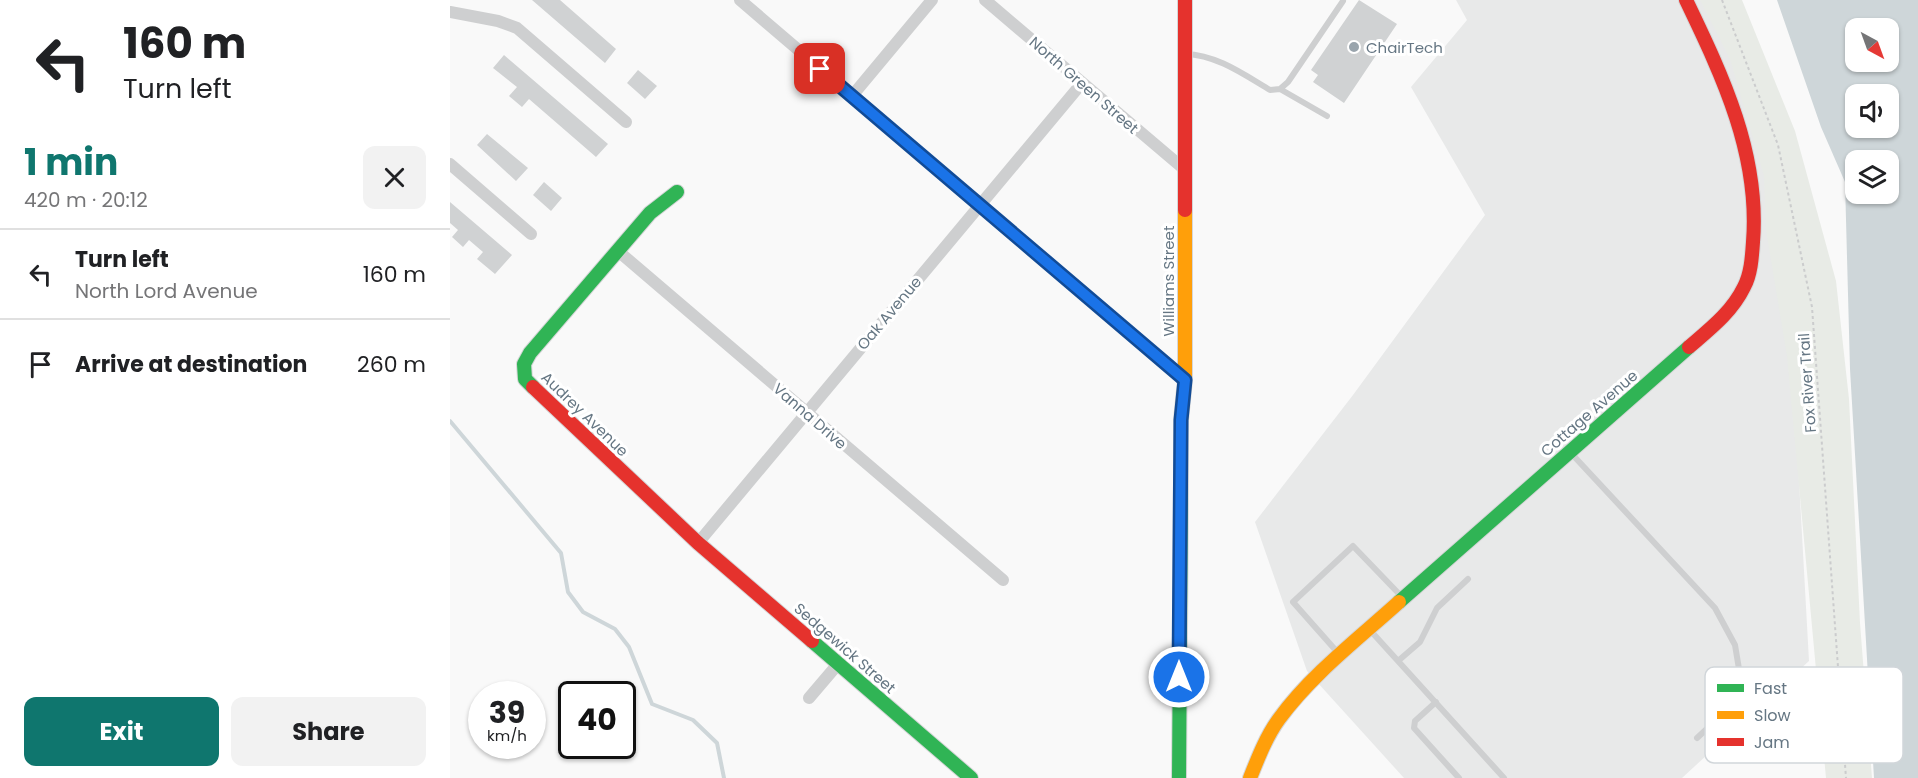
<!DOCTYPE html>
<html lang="en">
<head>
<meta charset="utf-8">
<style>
  :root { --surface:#fff; --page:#f2f2f2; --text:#202124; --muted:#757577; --line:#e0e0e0; --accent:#0f766e }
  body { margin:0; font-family:Poppins,sans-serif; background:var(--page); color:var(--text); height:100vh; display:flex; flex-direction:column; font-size:22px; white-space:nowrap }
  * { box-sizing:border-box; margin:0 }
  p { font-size:20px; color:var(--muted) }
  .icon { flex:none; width:33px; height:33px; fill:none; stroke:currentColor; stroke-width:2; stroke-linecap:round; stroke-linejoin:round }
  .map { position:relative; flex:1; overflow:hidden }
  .side { display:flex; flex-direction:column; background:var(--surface); width:450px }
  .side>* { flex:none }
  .guide { background:#fff; color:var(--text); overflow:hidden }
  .needle { width:39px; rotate:139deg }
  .buttons { position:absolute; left:1395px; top:18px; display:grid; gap:12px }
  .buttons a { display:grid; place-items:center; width:54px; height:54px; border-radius:12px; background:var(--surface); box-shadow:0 2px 4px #0004; font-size:30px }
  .speed { position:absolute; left:18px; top:681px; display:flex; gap:12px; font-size:30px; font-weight:700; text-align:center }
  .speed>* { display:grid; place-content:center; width:78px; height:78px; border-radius:50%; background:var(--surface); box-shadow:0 2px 4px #0004; line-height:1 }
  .speed small { font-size:15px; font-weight:400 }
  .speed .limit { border:3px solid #111; border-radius:9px; background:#fff; color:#111 }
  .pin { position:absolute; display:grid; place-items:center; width:51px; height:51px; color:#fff; margin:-26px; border-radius:12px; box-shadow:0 3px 9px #0006 }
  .me { position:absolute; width:66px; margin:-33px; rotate:0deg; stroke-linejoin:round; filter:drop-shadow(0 0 4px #0008) }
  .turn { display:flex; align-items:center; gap:21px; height:126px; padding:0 24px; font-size:27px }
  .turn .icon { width:78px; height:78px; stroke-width:2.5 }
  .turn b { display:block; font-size:42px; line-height:51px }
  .round { display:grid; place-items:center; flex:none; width:63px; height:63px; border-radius:12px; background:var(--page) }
  .summary { display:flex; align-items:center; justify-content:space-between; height:102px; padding:0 24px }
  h1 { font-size:36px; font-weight:700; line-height:45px; color:var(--accent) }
  .action { display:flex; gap:12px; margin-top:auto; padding:12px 24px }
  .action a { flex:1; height:69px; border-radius:12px; background:var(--accent); color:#fff; font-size:24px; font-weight:700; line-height:69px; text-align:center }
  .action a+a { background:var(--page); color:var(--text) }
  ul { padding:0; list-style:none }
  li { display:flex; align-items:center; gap:18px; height:90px; padding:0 24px; border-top:2px solid var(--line) }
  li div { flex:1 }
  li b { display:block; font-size:22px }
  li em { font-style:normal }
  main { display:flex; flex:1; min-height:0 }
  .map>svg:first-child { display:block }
  .built { fill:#e8e9e9 }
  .green { fill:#e8ebe6 }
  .water { fill:#ced6d9; fill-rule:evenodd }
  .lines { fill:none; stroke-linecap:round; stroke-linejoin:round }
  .stream { stroke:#ced6d9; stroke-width:4 }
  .building { fill:#d0d2d3 }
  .fast-casing { stroke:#d5d6d7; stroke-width:16 }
  .slow-casing { stroke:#d5d6d7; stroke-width:16 }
  .jam-casing { stroke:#d5d6d7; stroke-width:16 }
  .path { stroke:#cbcccd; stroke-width:2; stroke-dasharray:3 3; stroke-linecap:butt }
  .lane { stroke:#cecfd0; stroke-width:6 }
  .street { stroke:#cecfd0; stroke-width:12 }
  .fast { stroke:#30b455; stroke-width:14 }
  .slow { stroke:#ff9f0a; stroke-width:14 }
  .jam { stroke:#e5322d; stroke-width:14 }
  .route-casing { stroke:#114b97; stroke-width:15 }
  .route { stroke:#1a73e8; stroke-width:10 }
  .poi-dot { fill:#99a4ac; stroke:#fff; stroke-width:2 }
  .labels { text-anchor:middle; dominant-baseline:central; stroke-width:6; stroke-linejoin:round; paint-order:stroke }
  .poi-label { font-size:15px; fill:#657683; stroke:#fff; text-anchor:start }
  .street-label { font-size:15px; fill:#657683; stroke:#fff }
  .key { fill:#fff; stroke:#d1d6da; stroke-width:1.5 }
  .key-label { font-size:16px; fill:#657683 }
</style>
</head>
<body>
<main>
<section class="side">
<div class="guide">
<div class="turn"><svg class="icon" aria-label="left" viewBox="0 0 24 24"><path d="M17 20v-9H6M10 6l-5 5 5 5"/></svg><div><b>160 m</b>Turn left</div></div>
</div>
<div class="summary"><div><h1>1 min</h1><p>420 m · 20:12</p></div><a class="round"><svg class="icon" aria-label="close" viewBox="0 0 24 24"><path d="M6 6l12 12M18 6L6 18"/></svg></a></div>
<ul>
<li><svg class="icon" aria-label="left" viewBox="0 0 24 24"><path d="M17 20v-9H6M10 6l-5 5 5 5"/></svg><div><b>Turn left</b><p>North Lord Avenue</p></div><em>160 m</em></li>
<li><svg class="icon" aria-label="arrive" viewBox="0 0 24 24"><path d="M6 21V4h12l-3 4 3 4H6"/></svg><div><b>Arrive at destination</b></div><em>260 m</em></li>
</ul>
<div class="action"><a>Exit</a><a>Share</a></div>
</section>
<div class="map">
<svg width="1468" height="778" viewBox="0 0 1468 778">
  <rect width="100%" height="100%" fill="#f9f9f9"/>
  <path class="built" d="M1006 0H1265L1318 135 1341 336 1359 661 1232 778H954L857 671 805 522 903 395 1035 215 961 87 1017 20Z"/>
  <path class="green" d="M1250 0H1292L1345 131 1386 281 1399 399 1410 623 1422 778H1376L1337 356 1316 230 1314 176 1280 59Z"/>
  <path class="water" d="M1327 0H1468V778H1424L1400 369 1395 182 1371 127ZM1406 28H1438V62H1406ZM1406 94H1438V128H1406ZM1406 160H1438V194H1406Z"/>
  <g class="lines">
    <path class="stream" d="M0 421 111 553 118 592 133 612 165 629 179 647 202 704 243 720 267 743 274 778"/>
  </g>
  <path class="building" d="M82 0H110L166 49 155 63Z
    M909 0 947 24 894 103 863 82 868 75 861 70Z
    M54 55 158 144 146 157 79 99 72 107 59 96 67 87 43 68Z
    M188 70 207 86 195 99 177 83Z
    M37 134 78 168 66 181 27 145Z
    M94 182 112 198 101 211 83 195Z
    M0 202 62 255 45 274 27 259 33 252 19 240 13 247 2 237 8 230 0 223Z"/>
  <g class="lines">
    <defs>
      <path id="fast" d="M83 387 75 379 74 364 80 353 200 213 227 192
        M949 602 1239 347
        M362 641 521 778
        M729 778 731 484"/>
      <path id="slow" d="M731 484V420L735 380V210
        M800 778C808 758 816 737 829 719 861 675 908 639 949 602"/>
      <path id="jam" d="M735 0V210
        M1236 0C1273 77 1310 155 1303 242 1302 257 1301 274 1294 287 1282 312 1260 329 1239 347
        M83 387 248 543 362 641"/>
    </defs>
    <use href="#fast" class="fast-casing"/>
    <use href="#slow" class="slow-casing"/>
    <use href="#jam" class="jam-casing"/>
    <path class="path" d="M1272 0 1328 145 1362 307 1396 778"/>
    <path class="lane" d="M735 54C767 55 793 74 820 90L830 89 838 82 893 1
      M830 89 877 116
      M1120 452 1265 608 1285 645 1291 681V697L1247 738
      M919 629 1054 778
      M889 654 843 602 903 546 953 598
      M948 661 970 642 987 608 1018 579
      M986 702 965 721 964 728 1009 778"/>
    <path class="street" d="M290 0 735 380
      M535 0 734 169
      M0 12 48 21 67 28 176 122
      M402 96 482 0
      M0 164 81 234
      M168 251 553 580
      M248 543 632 83
      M359 698 388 664"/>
    <use href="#fast" class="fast"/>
    <use href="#slow" class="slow"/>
    <use href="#jam" class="jam"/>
  </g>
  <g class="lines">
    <defs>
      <path id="route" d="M370 69 735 380 731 420 729 677"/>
    </defs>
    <use href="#route" class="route-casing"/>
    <use href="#route" class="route"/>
  </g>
  <circle class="poi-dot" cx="904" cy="47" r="6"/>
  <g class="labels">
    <g class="poi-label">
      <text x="916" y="47">ChairTech</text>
    </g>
    <g class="street-label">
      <text transform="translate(634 85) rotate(41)">North Green Street</text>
      <text transform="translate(718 281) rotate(-90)">Williams Street</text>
      <text transform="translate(439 313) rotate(-50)">Oak Avenue</text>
      <text transform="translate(1357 383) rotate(-94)">Fox River Trail</text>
      <text transform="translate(1139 413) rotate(-41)">Cottage Avenue</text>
      <text transform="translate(135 414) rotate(44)">Audrey Avenue</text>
      <text transform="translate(360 416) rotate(41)">Vanna Drive</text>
      <text transform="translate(395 648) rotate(41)">Sedgewick Street</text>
    </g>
  </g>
  <rect x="1255" y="667" width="198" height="96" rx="9" class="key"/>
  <rect x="1267" y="684" width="27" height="8" fill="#30b455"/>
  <rect x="1267" y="711" width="27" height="8" fill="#ff9f0a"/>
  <rect x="1267" y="738" width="27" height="8" fill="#e5322d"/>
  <g class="key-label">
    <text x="1304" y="694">Fast</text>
    <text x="1304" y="721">Slow</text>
    <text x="1304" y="748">Jam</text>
  </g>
</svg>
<div class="buttons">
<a><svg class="needle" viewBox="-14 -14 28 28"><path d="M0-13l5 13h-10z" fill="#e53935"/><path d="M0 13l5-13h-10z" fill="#757577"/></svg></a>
<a><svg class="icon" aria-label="sound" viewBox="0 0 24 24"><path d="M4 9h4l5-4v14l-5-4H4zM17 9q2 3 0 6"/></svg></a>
<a><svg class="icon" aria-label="layers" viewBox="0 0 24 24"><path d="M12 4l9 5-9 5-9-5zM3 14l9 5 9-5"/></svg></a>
</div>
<div class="speed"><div>39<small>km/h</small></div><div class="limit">40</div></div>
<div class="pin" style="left:370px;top:69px;background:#d93025"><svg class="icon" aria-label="arrive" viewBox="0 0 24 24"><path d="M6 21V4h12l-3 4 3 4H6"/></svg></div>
<svg class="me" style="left:729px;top:677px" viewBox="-20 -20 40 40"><circle r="17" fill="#1a73e8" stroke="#fff" stroke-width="3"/><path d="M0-11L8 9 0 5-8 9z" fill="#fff"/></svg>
</div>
</main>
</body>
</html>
